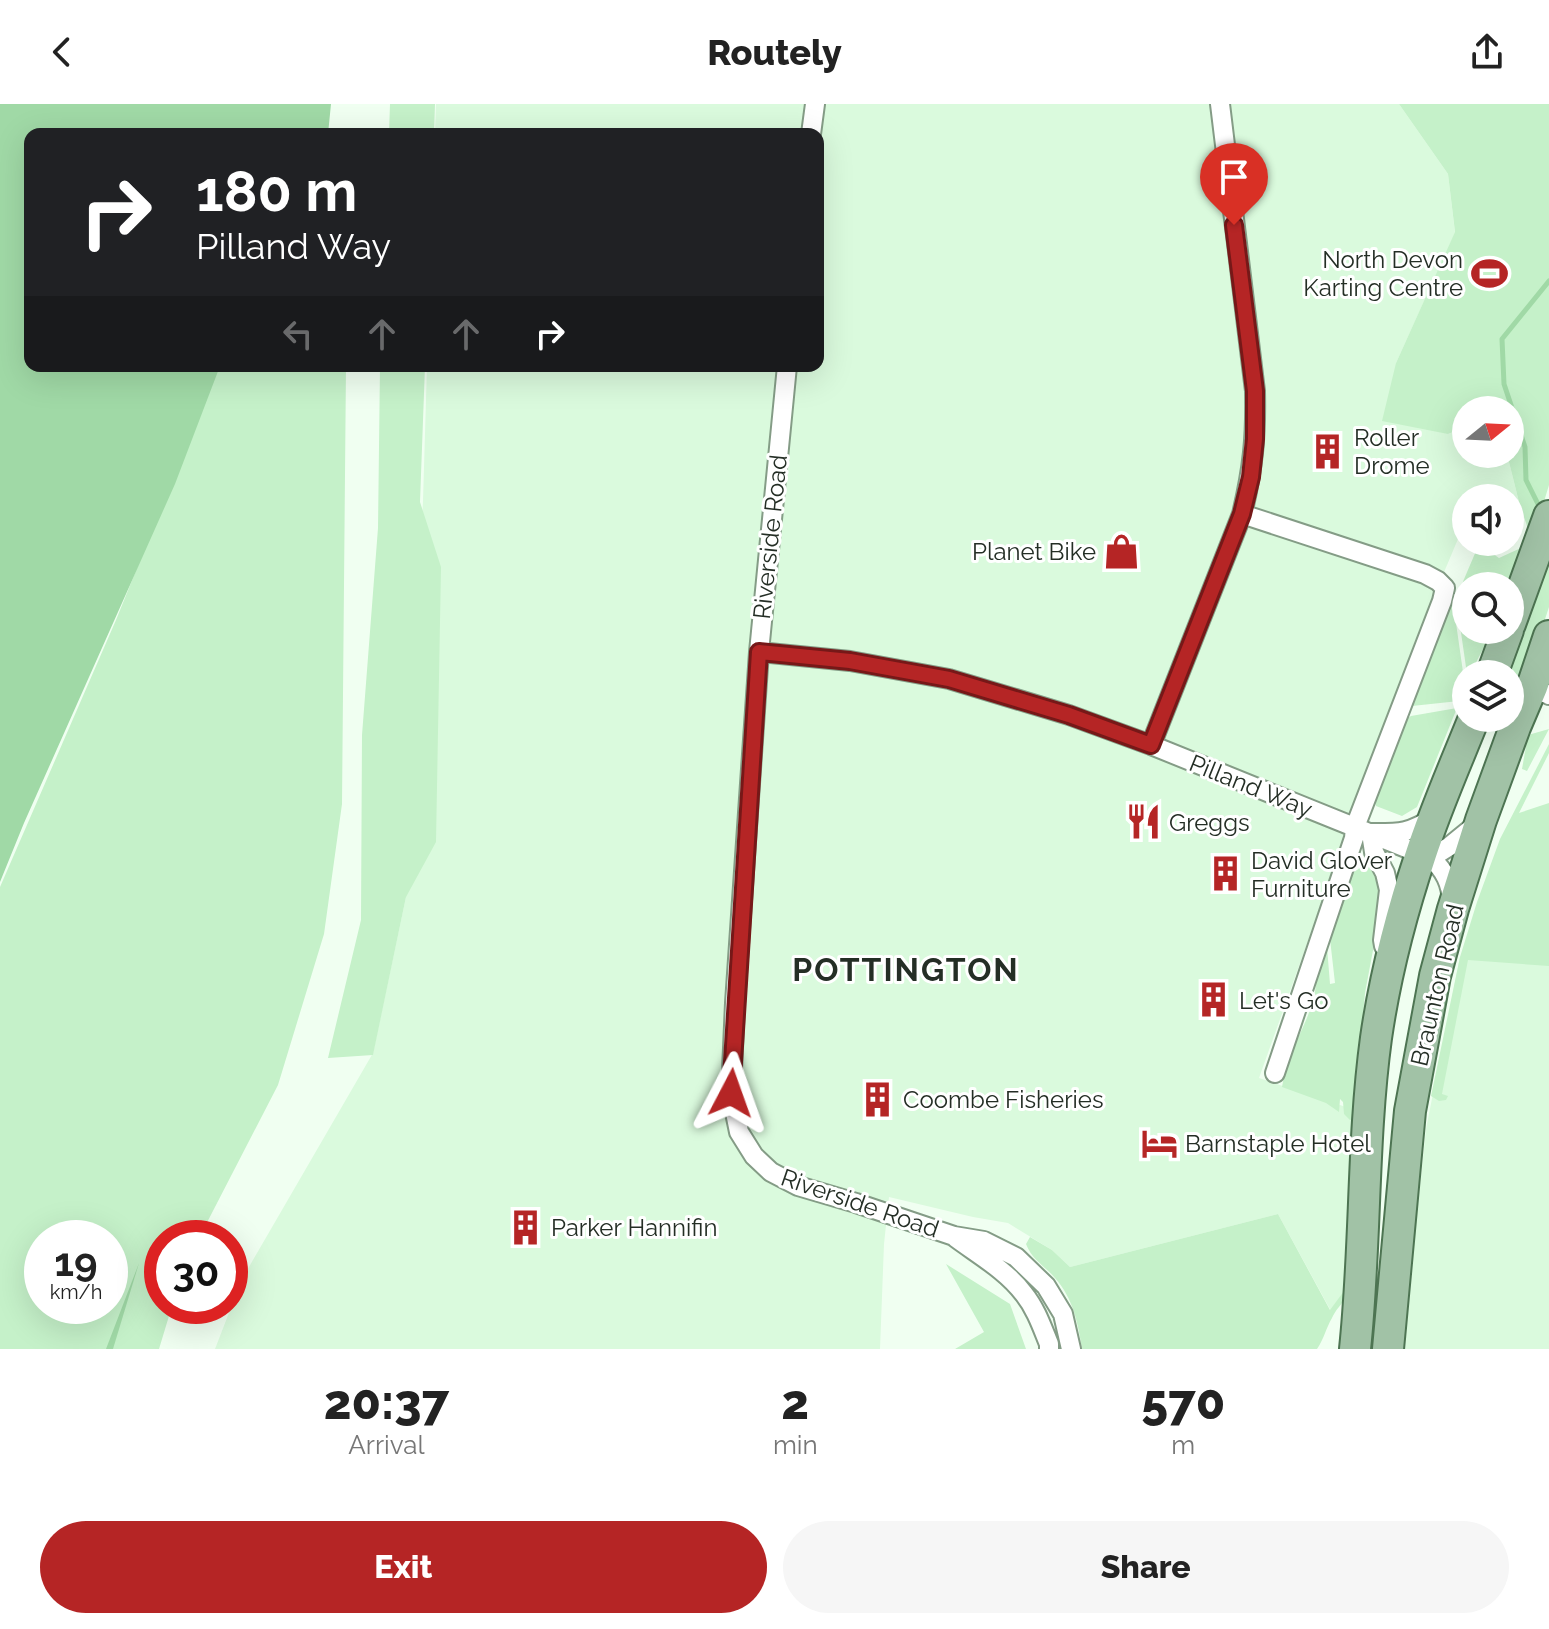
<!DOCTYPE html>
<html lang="en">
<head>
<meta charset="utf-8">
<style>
  :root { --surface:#fff; --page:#f6f6f6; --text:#222; --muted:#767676; --accent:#b52525 }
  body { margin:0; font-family:Raleway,sans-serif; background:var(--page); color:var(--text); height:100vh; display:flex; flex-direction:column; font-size:30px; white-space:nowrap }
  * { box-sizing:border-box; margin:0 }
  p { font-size:26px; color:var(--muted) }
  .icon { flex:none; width:44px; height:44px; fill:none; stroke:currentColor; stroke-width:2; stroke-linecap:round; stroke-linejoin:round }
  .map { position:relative; height:1245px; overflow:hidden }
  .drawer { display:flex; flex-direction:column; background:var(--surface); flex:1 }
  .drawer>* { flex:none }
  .guide { position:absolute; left:24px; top:24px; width:800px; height:244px; border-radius:16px; box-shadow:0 8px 32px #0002; background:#202124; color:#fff; overflow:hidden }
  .needle { width:52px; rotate:72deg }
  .fabs { position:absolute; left:1452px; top:292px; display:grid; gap:16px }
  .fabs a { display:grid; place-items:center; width:72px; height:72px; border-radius:50%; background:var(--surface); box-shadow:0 8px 32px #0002; font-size:40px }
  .speed { position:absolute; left:24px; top:1116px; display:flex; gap:16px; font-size:40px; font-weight:700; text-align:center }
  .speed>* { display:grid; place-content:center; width:104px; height:104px; border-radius:50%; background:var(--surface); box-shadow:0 8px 32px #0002; line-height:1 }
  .speed small { font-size:20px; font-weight:400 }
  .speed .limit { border:12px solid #d22; background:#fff; color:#111 }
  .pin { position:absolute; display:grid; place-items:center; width:68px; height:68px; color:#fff; margin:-82px -34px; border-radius:50% 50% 50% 0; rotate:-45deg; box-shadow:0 0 8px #0007 }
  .pin .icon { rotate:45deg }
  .me { position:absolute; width:88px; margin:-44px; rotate:4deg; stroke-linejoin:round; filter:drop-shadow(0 0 6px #0008) }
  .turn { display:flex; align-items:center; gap:28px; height:168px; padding:0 40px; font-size:36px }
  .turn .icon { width:104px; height:104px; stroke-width:2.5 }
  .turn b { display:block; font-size:56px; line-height:68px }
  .lanes { display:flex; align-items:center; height:76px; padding:0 40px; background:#0003; justify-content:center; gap:40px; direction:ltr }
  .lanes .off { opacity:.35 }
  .eta { display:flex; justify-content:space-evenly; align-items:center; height:136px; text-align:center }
  .eta b { font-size:48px; font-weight:800; line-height:56px }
  .action { display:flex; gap:16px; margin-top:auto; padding:16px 40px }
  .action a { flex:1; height:92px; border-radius:48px; background:var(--accent); color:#fff; font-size:32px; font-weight:800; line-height:92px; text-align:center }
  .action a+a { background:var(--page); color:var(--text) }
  header { display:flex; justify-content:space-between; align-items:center; height:104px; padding:0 40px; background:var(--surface); font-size:36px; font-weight:800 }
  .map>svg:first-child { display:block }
  .built { fill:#dafadd }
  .green { fill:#c5f1c9; fill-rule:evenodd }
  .water { fill:#a0d9a6 }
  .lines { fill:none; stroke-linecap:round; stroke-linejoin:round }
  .stream { stroke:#a0d9a6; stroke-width:5 }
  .street-casing { stroke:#849c86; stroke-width:22 }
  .primary-casing { stroke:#4d7452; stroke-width:34 }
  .street { stroke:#fff; stroke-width:18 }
  .primary { stroke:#a1c2a6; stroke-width:30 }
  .route-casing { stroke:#761818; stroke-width:20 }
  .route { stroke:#b52525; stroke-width:14 }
  .labels { text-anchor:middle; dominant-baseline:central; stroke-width:6; stroke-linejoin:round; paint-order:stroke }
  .poi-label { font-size:24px; fill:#242e25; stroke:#fff; text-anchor:start }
  .street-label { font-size:24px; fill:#242e25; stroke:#fff }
  .district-label { font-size:32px; font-weight:bold; letter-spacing:2px; fill:#242e25; stroke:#fff }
</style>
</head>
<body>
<header><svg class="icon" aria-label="back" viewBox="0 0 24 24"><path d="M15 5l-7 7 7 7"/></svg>Routely<svg class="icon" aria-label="share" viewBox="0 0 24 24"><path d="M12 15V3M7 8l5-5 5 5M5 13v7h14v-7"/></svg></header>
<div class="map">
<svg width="1549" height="1245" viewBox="0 0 1549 1245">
  <rect width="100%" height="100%" fill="#f0fff1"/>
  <path class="built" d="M436 0H1399L1448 70 1455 129 1396 259 1448 330 1466 323V350H1507L1519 398 1510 400V394H1466V416L1415 537 1259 974 1358 1007 1356 1025 1346 1037 1351 1052 1347 1183 1331 1207 1278 1110 1070 1163 1052 1146 1008 1119 973 1113 889 1093 884 1140 880 1245H215L242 1175 373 949 406 793 402 786 423 397 427 262H818V30H435Z
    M1549 763V1245H1405L1414 1138 1426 1025 1460 853Z"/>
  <path class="green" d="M390 0H435L434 30H389Z
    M1399 0H1549V381L1532 437 1519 398 1507 350H1510V306H1466V323L1448 330 1382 317 1396 259 1455 128 1448 70Z
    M219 262H346L342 700 324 830 278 981 199 1134H162V1202H172L159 1245H0V783L116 516ZM42 1134H110V1202H42Z
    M380 262H425L420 398 441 463 436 738 406 793 373 951 328 954 361 816 362 631 378 424Z
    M1479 440 1499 454 1523 443 1510 482H1466V526H1493L1470 570H1467L1456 494Z
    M1549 440V503L1527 570 1510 573V570H1501Z
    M1452 491 1465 582 1459 597 1412 602 1411 598Z
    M1457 604 1417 703 1402 712 1376 702 1375 697 1403 617 1411 612Z
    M1549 625 1527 667 1522 665 1528 631Z
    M1549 640V649L1519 709 1549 699V862L1468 856 1442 990 1448 992 1446 996 1439 997 1431 992 1460 853 1477 798 1500 735Z
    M1363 762H1371L1377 768 1382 798 1365 889 1360 949 1358 1015 1350 1016 1344 1010 1343 998 1340 995 1339 1008 1326 999 1282 983C1284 970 1288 957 1293 945 1302 924 1316 900 1316 876L1327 843 1330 880 1335 879 1330 835 1351 770Z
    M1278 1110 1330 1206 1347 1183C1343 1204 1340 1198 1332 1214 1326 1224 1324 1235 1317 1245H1082C1078 1219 1073 1194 1055 1174 1045 1162 1032 1156 1026 1140L1030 1133 1052 1146 1070 1163Z
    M946 1160 1010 1200 1026 1245H955L984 1228Z"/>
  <path class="water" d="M0 0H331L328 30H30V262H220L175 380 24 719 0 778Z
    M139 1159 113 1245H106Z"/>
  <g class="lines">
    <path class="stream" d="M1538 400 1526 376 1525 343 1504 280 1502 235 1549 177"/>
    <defs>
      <path id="street" d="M811 30 815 0
        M787 262 759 548 735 899 731 989 739 1028 754 1052 771 1068 798 1082 856 1099 954 1132 984 1137 1016 1153 1046 1182 1063 1210 1071 1245
        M1242 410 1425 470 1438 477 1445 484 1442 497 1355 723 1354 734 1275 969
        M759 548 850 557 949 575 1069 611 1151 641 1431 754C1445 767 1451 779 1452 798
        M1510 585C1524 579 1536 585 1549 591
        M1151 641 1242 410C1253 364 1256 333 1255 287L1220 0
        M1431 754 1450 742 1477 720
        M1384 842 1383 836 1389 786 1385 769 1374 748 1371 729C1399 729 1408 730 1433 714
        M956 1134C979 1151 1007 1167 1024 1190 1036 1205 1042 1223 1049 1240V1245"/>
      <path id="primary" d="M1510 520 1549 412
        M1492 570 1508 526
        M1355 1245C1366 1142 1362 1037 1376 934 1385 872 1401 810 1421 750 1436 704 1456 659 1474 614
        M1388 1245 1410 1007 1435 872 1453 805 1481 716 1515 623 1532 583 1549 532"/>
    </defs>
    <use href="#street" class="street-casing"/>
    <use href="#primary" class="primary-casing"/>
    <use href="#street" class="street"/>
    <use href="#primary" class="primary"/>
  </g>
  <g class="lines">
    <defs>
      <path id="route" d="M731 989 759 548 850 557 949 575 1069 611 1151 641 1242 410 1251 373 1255 335V287L1234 121"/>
    </defs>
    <use href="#route" class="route-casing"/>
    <use href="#route" class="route"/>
  </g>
  <defs>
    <symbol id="stadium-bare" viewBox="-9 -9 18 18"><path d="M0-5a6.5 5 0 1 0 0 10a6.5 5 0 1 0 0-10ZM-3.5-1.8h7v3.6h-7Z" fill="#b52525" stroke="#fff" stroke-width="2.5" paint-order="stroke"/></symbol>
    <symbol id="building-bare" viewBox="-9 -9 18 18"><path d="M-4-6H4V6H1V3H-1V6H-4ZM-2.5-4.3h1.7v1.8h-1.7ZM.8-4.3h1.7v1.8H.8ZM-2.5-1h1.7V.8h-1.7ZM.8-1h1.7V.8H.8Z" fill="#b52525" stroke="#fff" stroke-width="2.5" paint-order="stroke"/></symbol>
    <symbol id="shop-bare" viewBox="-9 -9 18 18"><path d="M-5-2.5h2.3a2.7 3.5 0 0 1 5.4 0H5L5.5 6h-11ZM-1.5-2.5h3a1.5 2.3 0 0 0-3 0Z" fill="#b52525" stroke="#fff" stroke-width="2.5" paint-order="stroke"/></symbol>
    <symbol id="restaurant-bare" viewBox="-9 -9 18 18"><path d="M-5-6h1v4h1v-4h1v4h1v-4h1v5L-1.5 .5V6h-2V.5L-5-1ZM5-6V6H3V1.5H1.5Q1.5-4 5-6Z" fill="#b52525" stroke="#fff" stroke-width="2.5" paint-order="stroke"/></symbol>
    <symbol id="hotel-bare" viewBox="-9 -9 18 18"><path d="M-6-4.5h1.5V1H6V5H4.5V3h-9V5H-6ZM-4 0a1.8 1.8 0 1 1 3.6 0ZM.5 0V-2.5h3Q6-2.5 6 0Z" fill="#b52525" stroke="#fff" stroke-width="2.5" paint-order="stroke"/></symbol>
  </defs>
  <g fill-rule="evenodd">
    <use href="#stadium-bare" x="1464" y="144" width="51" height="51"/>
    <use href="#building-bare" x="1302" y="322" width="51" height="51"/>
    <use href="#shop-bare" x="1096" y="422" width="51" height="51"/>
    <use href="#restaurant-bare" x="1118" y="692" width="51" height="51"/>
    <use href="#building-bare" x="1200" y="744" width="51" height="51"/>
    <use href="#building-bare" x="1188" y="870" width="51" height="51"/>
    <use href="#building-bare" x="852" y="970" width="51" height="51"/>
    <use href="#hotel-bare" x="1134" y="1014" width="51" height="51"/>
    <use href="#building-bare" x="500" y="1098" width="51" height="51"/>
  </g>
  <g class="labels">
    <g class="poi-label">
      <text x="1463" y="155" text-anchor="end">North Devon<tspan x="1463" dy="28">Karting Centre</tspan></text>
      <text x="1354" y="333">Roller<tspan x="1354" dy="28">Drome</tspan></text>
      <text x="1096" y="447" text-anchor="end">Planet Bike</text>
      <text x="1169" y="718">Greggs</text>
      <text x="1251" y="756">David Glover<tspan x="1251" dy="28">Furniture</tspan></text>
      <text x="1239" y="896">Let's Go</text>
      <text x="903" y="995">Coombe Fisheries</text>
      <text x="1185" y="1039">Barnstaple Hotel</text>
      <text x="551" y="1123">Parker Hannifin</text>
    </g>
    <g class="street-label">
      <text transform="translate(770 433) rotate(-84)">Riverside Road</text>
      <text transform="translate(1251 682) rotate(22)">Pilland Way</text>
      <text transform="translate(1437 881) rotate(-77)">Braunton Road</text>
      <text transform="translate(860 1099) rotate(19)">Riverside Road</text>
    </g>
    <g class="district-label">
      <text x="906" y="865">POTTINGTON</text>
    </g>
  </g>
</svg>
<div class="fabs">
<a><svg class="needle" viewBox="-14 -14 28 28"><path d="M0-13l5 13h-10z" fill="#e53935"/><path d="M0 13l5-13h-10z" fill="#767676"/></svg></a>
<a><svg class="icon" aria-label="sound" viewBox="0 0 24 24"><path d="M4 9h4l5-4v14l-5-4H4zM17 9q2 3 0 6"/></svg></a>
<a><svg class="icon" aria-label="search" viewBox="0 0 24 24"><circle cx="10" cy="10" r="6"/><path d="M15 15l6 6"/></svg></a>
<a><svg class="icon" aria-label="layers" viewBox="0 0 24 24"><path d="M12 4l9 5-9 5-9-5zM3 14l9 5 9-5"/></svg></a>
</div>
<div class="speed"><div>19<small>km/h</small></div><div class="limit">30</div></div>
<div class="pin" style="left:1234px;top:121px;background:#d93025"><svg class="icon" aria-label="arrive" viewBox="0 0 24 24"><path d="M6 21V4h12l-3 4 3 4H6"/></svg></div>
<svg class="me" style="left:731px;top:989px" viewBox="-20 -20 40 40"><path d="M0-17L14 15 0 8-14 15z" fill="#b52525" stroke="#fff" stroke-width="4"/></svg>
<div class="guide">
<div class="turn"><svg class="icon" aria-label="right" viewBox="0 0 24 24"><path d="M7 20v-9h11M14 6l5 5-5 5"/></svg><div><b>180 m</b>Pilland Way</div></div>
<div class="lanes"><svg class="icon off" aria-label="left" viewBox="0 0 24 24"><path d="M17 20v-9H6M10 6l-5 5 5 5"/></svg><svg class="icon off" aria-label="ahead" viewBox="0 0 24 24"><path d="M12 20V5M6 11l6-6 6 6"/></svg><svg class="icon off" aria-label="ahead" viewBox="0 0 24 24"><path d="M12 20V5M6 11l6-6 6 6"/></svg><svg class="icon" aria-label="right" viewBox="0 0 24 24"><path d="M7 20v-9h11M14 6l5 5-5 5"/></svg></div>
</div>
</div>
<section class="drawer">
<div class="eta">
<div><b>20:37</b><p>Arrival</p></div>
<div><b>2</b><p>min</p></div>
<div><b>570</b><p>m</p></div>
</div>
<div class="action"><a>Exit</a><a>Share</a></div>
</section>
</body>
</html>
